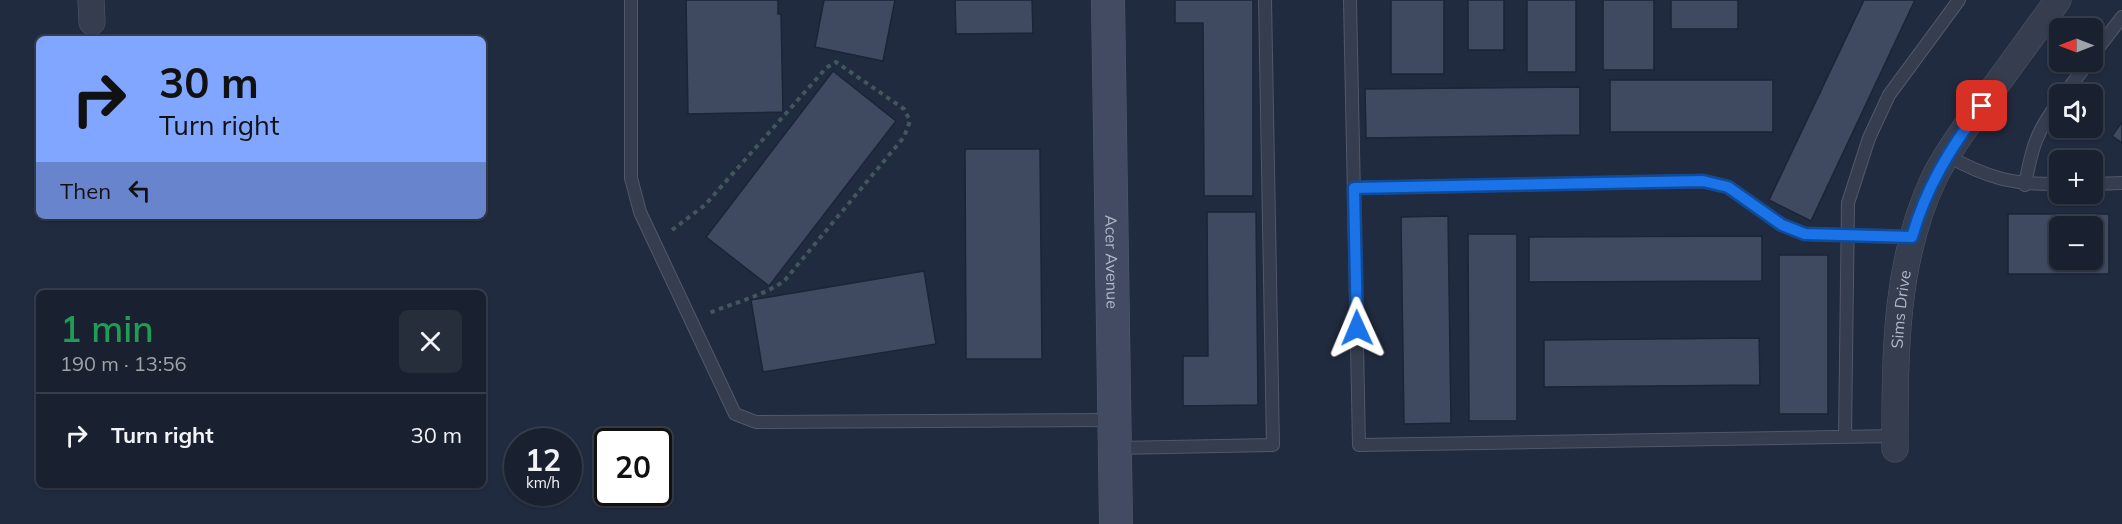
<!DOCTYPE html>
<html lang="en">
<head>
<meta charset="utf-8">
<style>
  :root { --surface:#19202f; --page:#262d3b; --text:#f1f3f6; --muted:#9fa3aa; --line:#373e4b }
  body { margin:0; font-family:Mulish,sans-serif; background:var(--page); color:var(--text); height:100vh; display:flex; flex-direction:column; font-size:22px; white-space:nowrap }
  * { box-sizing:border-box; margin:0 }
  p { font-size:20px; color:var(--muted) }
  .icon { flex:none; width:33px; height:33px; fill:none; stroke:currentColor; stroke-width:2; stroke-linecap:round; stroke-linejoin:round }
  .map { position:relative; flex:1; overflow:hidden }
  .drawer { position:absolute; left:36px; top:290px; width:450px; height:198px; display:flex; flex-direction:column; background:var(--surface); border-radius:9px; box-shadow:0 2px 4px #0004,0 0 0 2px var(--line) }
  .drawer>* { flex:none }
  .banner { position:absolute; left:36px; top:36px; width:450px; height:183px; border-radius:9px; box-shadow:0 2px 4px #0004,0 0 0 2px var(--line); background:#81a6ff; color:#111; overflow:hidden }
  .needle { width:39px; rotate:270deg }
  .tools { position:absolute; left:2049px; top:18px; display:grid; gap:12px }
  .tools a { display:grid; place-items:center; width:54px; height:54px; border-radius:9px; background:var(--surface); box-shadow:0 2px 4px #0004,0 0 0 2px var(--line); font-size:30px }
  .speed { position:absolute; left:504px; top:428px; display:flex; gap:12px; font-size:30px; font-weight:700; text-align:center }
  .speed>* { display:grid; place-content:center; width:78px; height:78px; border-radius:50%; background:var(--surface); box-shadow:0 2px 4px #0004,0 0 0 2px var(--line); line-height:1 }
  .speed small { font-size:15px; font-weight:400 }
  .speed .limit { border:3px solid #111; border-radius:9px; background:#fff; color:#111 }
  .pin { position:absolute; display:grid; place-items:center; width:51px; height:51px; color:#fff; margin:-26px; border-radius:12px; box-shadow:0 3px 9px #0006 }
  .me { position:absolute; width:66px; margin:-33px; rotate:359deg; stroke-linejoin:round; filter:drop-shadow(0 0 4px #0008) }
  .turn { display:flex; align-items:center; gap:21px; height:126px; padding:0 24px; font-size:27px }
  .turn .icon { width:78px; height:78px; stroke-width:2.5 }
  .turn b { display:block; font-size:42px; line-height:51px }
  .then { display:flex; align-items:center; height:57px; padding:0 24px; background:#0003; gap:12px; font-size:22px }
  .round { display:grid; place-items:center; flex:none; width:63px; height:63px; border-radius:9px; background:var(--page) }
  .summary { display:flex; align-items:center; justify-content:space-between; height:102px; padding:0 24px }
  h1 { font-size:36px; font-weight:600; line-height:45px; color:#1e9e55 }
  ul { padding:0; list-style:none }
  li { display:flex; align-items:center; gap:18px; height:84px; padding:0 24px; border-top:2px solid var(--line) }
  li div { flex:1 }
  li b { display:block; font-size:22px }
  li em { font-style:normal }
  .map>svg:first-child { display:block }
  .building { fill:#3f4a61; stroke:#1c2436; stroke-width:1.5; fill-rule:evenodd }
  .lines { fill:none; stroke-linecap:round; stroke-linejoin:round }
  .lane-casing { stroke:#50586a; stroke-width:14 }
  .street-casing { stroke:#50586a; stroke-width:27 }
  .secondary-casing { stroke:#50586a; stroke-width:34 }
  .path { stroke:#41575d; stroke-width:4; stroke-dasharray:4.5 4.5; stroke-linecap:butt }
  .lane { stroke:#353d4f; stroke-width:12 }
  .street { stroke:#353d4f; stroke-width:26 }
  .secondary { stroke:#434b62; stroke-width:33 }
  .route-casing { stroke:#114b97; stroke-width:15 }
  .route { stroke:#1a73e8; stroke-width:10 }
  .labels { text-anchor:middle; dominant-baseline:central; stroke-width:5; stroke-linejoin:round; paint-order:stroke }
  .street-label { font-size:16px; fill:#b1b8ca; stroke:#1a2234 }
</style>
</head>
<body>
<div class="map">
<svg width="2122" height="524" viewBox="0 0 2122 524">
  <rect width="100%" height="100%" fill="#212b3f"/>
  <path class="building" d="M686 0H778V14H781L783 112 688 114Z
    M824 0H895L883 61 815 47Z
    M955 0H1032L1033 33 956 34Z
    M1175 0H1253V196H1204L1203 23H1175Z
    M1391 0H1444V74H1391Z
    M1468 0H1504V50H1468Z
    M1527 0H1576V72H1527Z
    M1603 0H1654V70H1603Z
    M1671 0H1738V29H1671Z
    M1864 0H1915L1811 221 1769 200Z
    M833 71 896 121 769 286 706 237Z
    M1610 80H1773V132H1610Z
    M1580 87V135L1366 138 1365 89Z
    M2122 122V143L2112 136Z
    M965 149H1040L1042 359H966Z
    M1207 212H1256L1258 405 1183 406V356H1208Z
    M2008 214H2109V274H2008ZM2060 226H2092V260H2060Z
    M1448 216 1451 423 1404 424 1401 217Z
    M1468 234H1517V421H1469Z
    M1762 236V281L1529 282V237Z
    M1779 255H1828V414H1779Z
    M924 271 936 344 763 372 751 300Z
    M1759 338 1760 385 1544 387V340Z"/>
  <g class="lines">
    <defs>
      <path id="lane" d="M631 0V178L640 212 735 414 756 422 1114 420
        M1350 0 1359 445 1895 436
        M2092 56 2122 17
        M2064 94 2089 62
        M1946 155C1987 178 2013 185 2060 184
        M2092 184 2122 183
        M2025 185C2032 147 2036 132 2060 100
        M1354 188 1703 181 1728 187 1782 225 1805 234 1912 237
        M1845 437 1848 203 1869 138 1889 95 1959 0
        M1117 448 1273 445 1265 0"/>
      <g id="street">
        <path d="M91 0 92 22"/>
        <path id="s1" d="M1895 449C1895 356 1894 261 1935 176 1948 150 1966 127 1983 103 2008 69 2033 34 2058 0"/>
      </g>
      <g id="secondary">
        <path id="s2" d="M1108 0 1116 524"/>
      </g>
    </defs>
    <use href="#lane" class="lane-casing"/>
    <use href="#street" class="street-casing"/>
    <use href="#secondary" class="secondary-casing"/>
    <path class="path" d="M672 230 705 205 826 68 836 62 904 109 910 121 904 137 785 280C768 294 731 304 709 313"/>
    <use href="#lane" class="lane"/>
    <use href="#street" class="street"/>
    <use href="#secondary" class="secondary"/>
  </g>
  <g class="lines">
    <defs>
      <path id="route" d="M1357 328 1354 188 1703 181 1728 187 1782 225 1805 234 1912 237C1926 187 1951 147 1982 106"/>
    </defs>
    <use href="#route" class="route-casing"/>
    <use href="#route" class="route"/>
  </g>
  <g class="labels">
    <g class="street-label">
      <text stroke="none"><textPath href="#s2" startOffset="262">Acer Avenue</textPath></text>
      <text stroke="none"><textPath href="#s1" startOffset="140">Sims Drive</textPath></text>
    </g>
  </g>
</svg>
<div class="tools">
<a><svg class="needle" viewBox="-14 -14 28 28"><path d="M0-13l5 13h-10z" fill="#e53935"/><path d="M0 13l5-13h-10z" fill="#9fa3aa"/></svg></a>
<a><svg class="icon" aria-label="sound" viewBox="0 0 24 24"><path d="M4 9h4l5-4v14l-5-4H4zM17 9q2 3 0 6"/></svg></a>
<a>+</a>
<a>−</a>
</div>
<div class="speed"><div>12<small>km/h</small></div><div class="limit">20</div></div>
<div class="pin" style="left:1982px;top:106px;background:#d93025"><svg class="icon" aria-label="arrive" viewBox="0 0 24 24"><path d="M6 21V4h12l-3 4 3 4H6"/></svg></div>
<svg class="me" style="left:1357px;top:328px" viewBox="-20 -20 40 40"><path d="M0-17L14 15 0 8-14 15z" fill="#1a73e8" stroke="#fff" stroke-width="4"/></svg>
<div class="banner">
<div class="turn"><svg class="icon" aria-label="right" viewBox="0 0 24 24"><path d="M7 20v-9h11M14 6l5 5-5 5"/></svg><div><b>30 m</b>Turn right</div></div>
<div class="then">Then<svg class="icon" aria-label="left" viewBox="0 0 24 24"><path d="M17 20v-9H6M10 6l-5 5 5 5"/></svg></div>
</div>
<section class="drawer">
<div class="summary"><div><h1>1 min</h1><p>190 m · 13:56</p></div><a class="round"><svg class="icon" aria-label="close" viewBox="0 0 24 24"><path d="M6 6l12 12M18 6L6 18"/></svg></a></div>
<ul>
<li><svg class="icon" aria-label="right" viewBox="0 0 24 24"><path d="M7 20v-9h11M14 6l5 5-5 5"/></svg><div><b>Turn right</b></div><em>30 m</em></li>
</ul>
</section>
</div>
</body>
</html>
